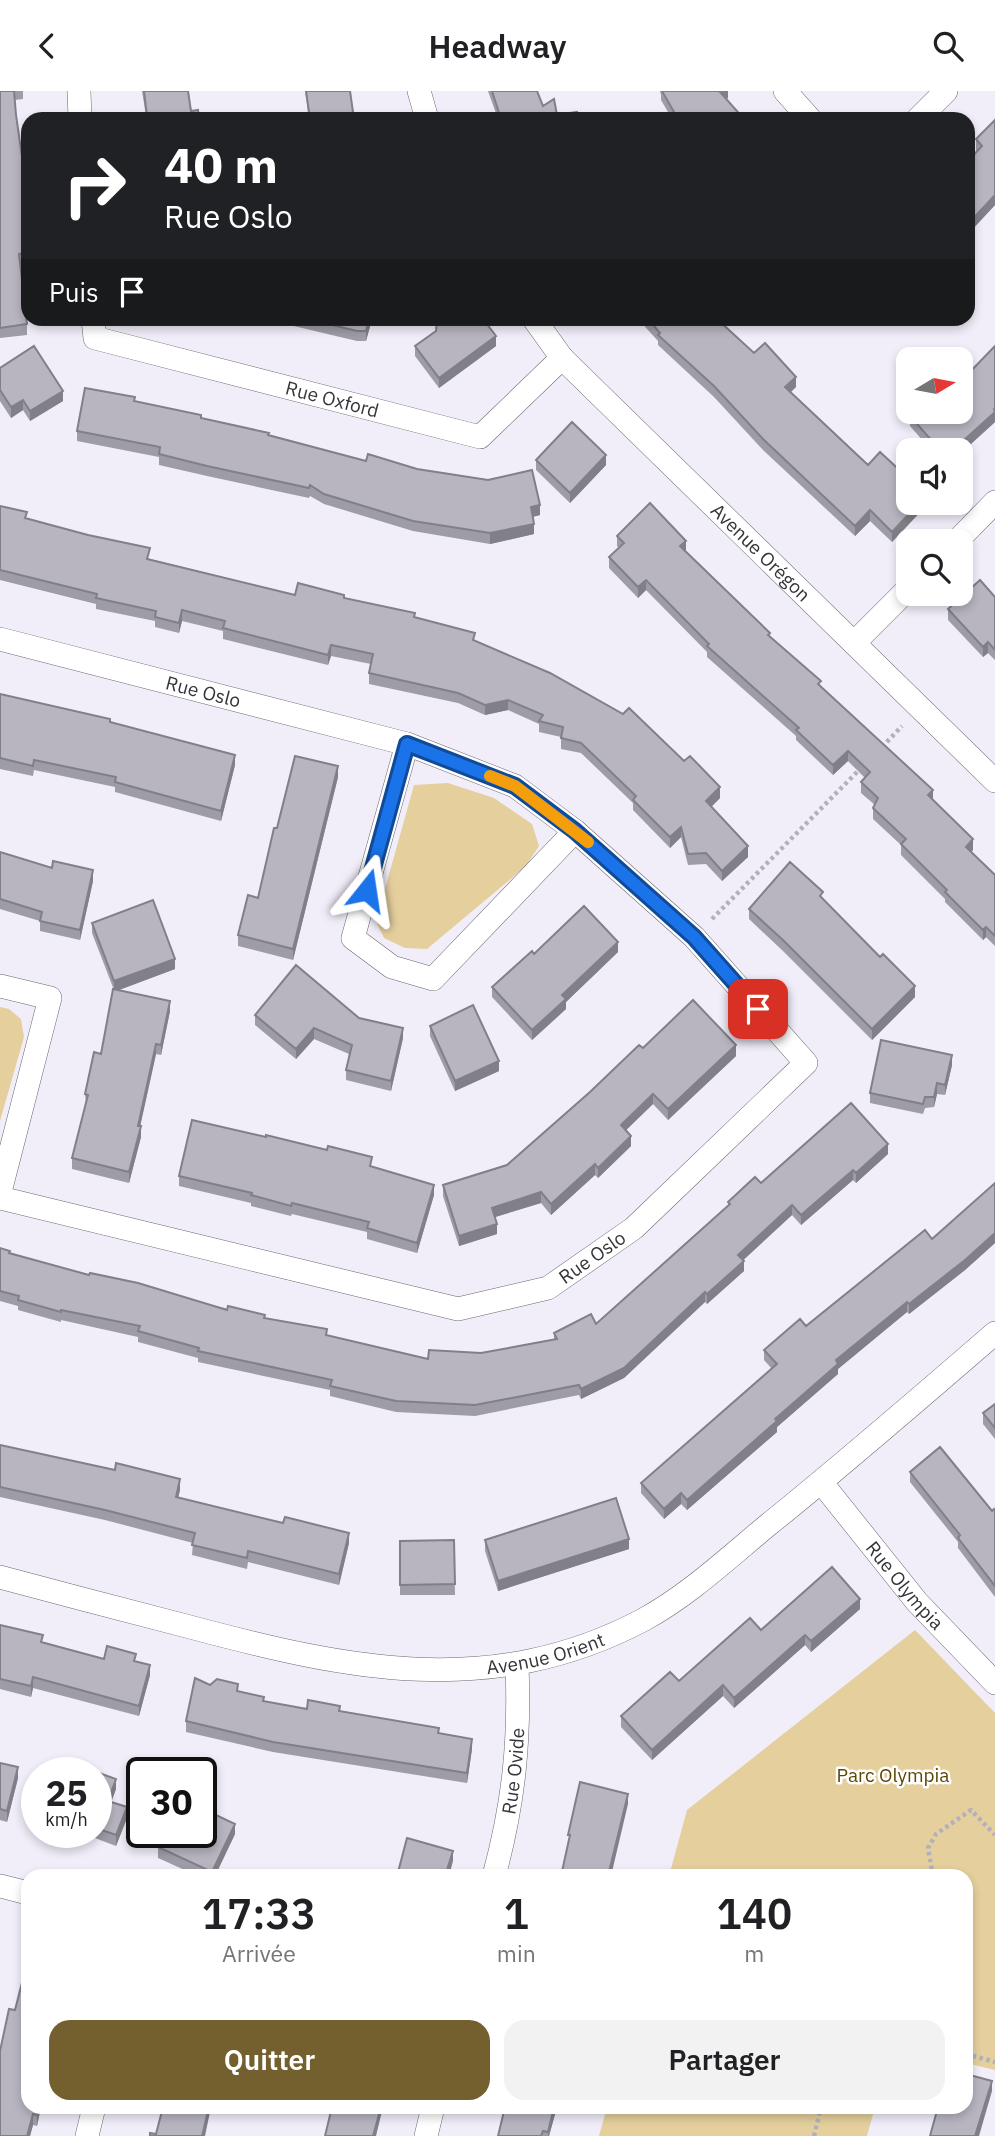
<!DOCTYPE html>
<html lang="fr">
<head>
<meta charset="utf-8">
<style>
  :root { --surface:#fff; --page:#f2f2f2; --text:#202124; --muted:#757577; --accent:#74602f }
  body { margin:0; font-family:"IBM Plex Sans",sans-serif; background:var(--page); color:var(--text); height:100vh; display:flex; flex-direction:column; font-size:26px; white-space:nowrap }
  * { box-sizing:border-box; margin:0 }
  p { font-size:23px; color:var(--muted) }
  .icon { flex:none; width:38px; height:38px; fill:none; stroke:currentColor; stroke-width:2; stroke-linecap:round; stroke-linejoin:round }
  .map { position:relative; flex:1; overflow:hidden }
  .drawer { position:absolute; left:21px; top:1778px; width:952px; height:245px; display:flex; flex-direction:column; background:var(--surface); border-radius:21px; box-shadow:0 4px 10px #0003 }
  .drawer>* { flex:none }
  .banner { position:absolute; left:21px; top:21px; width:954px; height:214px; border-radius:21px; box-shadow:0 4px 10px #0003; background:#202124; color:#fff; overflow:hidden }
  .needle { width:46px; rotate:80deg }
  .controls { position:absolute; left:896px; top:256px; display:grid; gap:14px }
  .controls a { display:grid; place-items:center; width:77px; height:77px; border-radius:14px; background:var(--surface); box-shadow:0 4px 10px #0003; font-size:35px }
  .speed { position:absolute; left:21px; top:1666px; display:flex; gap:14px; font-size:35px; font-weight:700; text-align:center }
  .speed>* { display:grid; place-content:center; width:91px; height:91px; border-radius:50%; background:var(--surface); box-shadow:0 4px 10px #0003; line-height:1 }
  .speed small { font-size:18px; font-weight:400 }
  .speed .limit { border:4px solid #111; border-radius:10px; background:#fff; color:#111 }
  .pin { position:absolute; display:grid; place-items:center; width:60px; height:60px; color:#fff; margin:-30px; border-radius:14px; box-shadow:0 4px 10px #0006 }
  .me { position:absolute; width:77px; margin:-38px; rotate:15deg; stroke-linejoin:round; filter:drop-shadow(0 0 5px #0008) }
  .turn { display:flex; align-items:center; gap:24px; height:147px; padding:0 28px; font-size:32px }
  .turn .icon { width:91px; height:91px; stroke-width:2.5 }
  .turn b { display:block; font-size:49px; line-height:60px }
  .then { display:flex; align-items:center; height:66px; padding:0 28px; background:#0003; gap:14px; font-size:26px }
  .eta { display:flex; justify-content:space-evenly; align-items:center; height:119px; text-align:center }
  .eta b { font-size:42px; font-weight:600; line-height:49px }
  .cta { display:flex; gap:14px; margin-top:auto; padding:14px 28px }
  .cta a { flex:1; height:80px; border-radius:21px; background:var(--accent); color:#fff; font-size:28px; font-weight:600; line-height:80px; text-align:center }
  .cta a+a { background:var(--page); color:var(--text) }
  header { display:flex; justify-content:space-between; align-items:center; height:91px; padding:0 28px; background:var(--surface); font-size:32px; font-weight:600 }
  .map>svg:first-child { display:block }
  .green { fill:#e4cf9d }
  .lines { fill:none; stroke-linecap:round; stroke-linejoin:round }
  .minor-casing { stroke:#696771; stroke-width:24 }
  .path { stroke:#b2b0ba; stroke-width:4.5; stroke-dasharray:3.5 3.5; stroke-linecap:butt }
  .minor { stroke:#fff; stroke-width:23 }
  .wall { fill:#9e9ca6 }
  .shaded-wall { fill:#817f87 }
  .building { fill:#b8b5c1; stroke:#817f87; stroke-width:2 }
  .route-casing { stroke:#114b97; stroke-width:18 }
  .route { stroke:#1a73e8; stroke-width:12 }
  .slow { stroke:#f59e0b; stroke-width:12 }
  .labels { text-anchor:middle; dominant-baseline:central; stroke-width:5; stroke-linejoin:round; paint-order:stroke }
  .street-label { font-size:19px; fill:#353439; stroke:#fff }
  .park-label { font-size:19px; fill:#5b4604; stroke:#fff }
</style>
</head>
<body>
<header><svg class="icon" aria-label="back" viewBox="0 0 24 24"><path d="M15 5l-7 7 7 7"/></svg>Headway<svg class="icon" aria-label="search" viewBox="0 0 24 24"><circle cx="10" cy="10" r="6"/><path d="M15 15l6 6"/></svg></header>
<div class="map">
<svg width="995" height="2045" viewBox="0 0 995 2045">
  <rect width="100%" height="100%" fill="#f1eefa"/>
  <path class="green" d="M448 692 494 707 532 733 539 755 526 775 427 858 405 857 384 847 376 830 414 694Z
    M0 916 9 918 21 928 24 946 0 1030Z
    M915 1539 995 1622V1979L966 1972V1785H669L687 1719Z
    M607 2016H875L867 2045H599Z"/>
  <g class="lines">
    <defs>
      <g id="minor">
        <path d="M79 0 80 28"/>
        <path d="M419 0 427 28"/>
        <path d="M785 0 810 28"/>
        <path d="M918 28 946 0"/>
        <path id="s1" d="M93 228 95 247 480 346 562 267"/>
        <path id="s2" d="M534 228 562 267 995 690"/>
        <path d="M957 450 995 411"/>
        <path id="s3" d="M0 548 407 653 515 695 575 740 694 846 806 972 634 1137 548 1197 458 1218 0 1107"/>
        <path d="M854 552 908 498"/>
        <path d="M407 653 353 847 392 876 433 888 575 740"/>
        <path d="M0 895 50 907 0 1101"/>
        <path id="s4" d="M821 1391 917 1511 995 1592"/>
        <path id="s5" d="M0 1486C63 1503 127 1520 190 1536 347 1578 491 1609 643 1529 689 1504 728 1467 768 1434 845 1372 920 1307 995 1242"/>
        <path id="s6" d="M494 1785C514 1711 520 1650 517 1574"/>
        <path d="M0 1795 28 1802"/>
        <path d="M87 2045 94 2016"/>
        <path d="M426 2045 433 2016"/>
      </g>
    </defs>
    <use href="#minor" class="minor-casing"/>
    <path class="path" d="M882 656 902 635
      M712 828 861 677
      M933 1785 928 1757 936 1743 971 1719 995 1744
      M966 1856 970 1861 966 1875
      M966 1963 995 1971
      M814 2045 821 2016"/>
    <use href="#minor" class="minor"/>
  </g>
  <path class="wall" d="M0 0H23V8L15 9 16 24 28 107V173L20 174 27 233V244L0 247Z
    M142 0H188L146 25Z
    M305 0H350L354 28H309Z
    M488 0H537L543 15 557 24 578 28H498Z
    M660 0H728V7L726 8 744 28H672L661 9V4Z
    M995 29V114L968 143 977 60 976 59V48Z
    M264 228H372L366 250H357Z
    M638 228H717L754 262 796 296 791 301 868 374 926 411V415L892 451 870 430 855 445 763 359 714 306 658 254V250Z
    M436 240 496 255 439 297 415 265V255Z
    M0 277 63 310 30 330 23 319 11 327 0 310Z
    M135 310 269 344 540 424 533 426 534 443 490 453 413 440 324 413 310 405 309 407 207 385 159 374V366L77 350V340Z
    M910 325 995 331 961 362V359H931L910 335Z
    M536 369 606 374 570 412 536 379Z
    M0 415 27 427 150 468 295 504 344 507 415 526 475 550 720 707 711 716 748 766 722 790 706 773 688 774 681 746 670 757 633 719V712L581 662 561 658V646L539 641V633L508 619 485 624 458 612 369 593V582L371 573 331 565 328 574 223 548V540L182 530 179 542 155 536V530L96 518V513L0 489Z
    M617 445 686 460 933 709 973 759 971 761 995 784V855L986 846 983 849 945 811V808L901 764V754L873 728V717L875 714 861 702V691L865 687 848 670 833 684 796 649V645L707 566V561L646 499 638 507 609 477V466L619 457 617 455Z
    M995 506V569L988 562 983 566 948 529V518Z
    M0 603 110 631 235 674 221 730 115 701V696L34 679 33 685 0 678Z
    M338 686 293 869 238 855V844L258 807 277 737Z
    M0 761 93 790 80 849 40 840V830L0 818Z
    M823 808 880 866 915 906 872 949 784 861 749 828V818Z
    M92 832 175 878 118 899 170 920 161 964 156 963 140 1035 141 1046 129 1092 72 1078V1067L86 1013 85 1003 101 963 114 899 92 842Z
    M618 861 566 911V918L532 949 492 906V896L534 863Z
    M255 924 359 927 403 947 391 1000 346 989V979L349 963 314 948 296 968 255 934Z
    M430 935 499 980 455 1000 430 945Z
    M643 957 736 965 668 1029 653 1013 626 1039 631 1055 598 1087 595 1084 551 1124 541 1112 495 1126 497 1143 459 1155 443 1105V1094L507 1074Z
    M952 974 945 1004 937 1003 934 1016 925 1017 923 1023 870 1012V1002Z
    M888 1063 856 1092 853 1089 801 1134 792 1124 743 1169 744 1180 707 1213 705 1211 624 1287 581 1308 579 1304 475 1325 396 1321 330 1305V1299L198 1271V1267L138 1251V1246L61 1229V1231L18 1219V1215L0 1210V1157L10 1162 89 1184 265 1227 327 1245 428 1268 481 1262 554 1248V1242L596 1233 728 1114V1111L761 1092Z
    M372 1075 434 1104 417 1162 367 1148V1141L292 1123 291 1125 251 1115V1112L179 1095V1085Z
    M995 1092V1152L965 1179 909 1223 907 1221 838 1278V1283L777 1336V1341L687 1419 681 1413 664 1428 641 1402V1392L772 1278 764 1269V1259L806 1235 932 1148Z
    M995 1313V1348L983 1333V1322Z
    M0 1354 180 1399 178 1406 349 1452 339 1494 248 1471 247 1478 192 1464 193 1452 105 1429 0 1406Z
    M910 1381 992 1420 995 1419V1506L958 1457V1451L910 1391Z
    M454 1449 455 1504H400V1450Z
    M485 1449 629 1458 498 1500 485 1460Z
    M860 1518 811 1561 805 1554 734 1617 723 1605 652 1669 621 1636V1625L761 1539Z
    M0 1534 43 1552 104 1568 136 1570 150 1584 139 1625 33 1597 31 1606 0 1598Z
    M238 1600 264 1610 307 1618 340 1620 439 1642 472 1658 467 1692 273 1661 186 1641V1630Z
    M0 1672 18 1687 7 1731 0 1729Z
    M96 1682 116 1698 111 1711 127 1727 116 1755 79 1741H96Z
    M235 1743 215 1785H198L158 1767V1756Z
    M41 2016 37 2035 33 2034 30 2045H0Z
    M505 2016H557L549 2045H498Z"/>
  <path class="shaded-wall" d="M723 0H728V7L720 12V1Z
    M995 104V114L968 143V133Z
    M369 228H372L366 250V240Z
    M496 245V255L439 297V287Z
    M796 286V296L785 306V296Z
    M63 300V310L30 330V320Z
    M23 309V319L11 327V316Z
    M995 317V331L961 362V359H953Z
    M606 364V374L570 412V402Z
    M920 411H926V415L892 451V441Z
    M540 414V424L531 426V416Z
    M870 419V430L855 445V435Z
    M534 433V443L490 453V442Z
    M686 450V460L680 466V455Z
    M646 489V499L638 507V496Z
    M182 519V530L179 542V532Z
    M988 551V562L983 566V556Z
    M331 554V565L328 574V564Z
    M508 609V619L485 624V614Z
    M848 660V670L833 684V674Z
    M235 664V674L221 730V720Z
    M338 675V686L293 869V858Z
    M720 696V707L706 721V710Z
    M933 699V709L928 704Z
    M681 736V746L670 757V746Z
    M973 748V759L966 766V756Z
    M748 755V766L722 790V780Z
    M93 779V790L80 849V839Z
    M986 836V846L983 849V839Z
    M618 851V861L566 911V918L532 949V939L562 904Z
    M175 868V878L114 901V890Z
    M915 895V906L872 949V938Z
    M170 910V920L161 964V954Z
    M314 937V948L296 968V958Z
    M403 937V947L391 1000V990Z
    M156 953V963L138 1045V1035Z
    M736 954V965L668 1029V1018Z
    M952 964V974L945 1004V994Z
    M499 970V980L455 1000V990Z
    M937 992V1003L934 1016V1006Z
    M653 1003V1013L621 1044V1034Z
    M141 1035V1046L129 1092V1081Z
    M631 1045V1055L598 1087V1077Z
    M888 1053V1063L856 1092V1082Z
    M595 1073V1084L551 1124V1113Z
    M853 1079V1089L801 1134V1124Z
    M434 1094V1104L417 1162V1152Z
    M541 1101V1112L492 1127V1117Z
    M792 1114V1124L738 1174V1164Z
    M497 1133V1143L459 1155V1145Z
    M995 1142V1152L965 1179 909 1223V1213Z
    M744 1170V1180L707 1213V1203Z
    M705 1201V1211L624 1287 581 1308V1298Z
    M907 1211V1221L838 1278V1283L777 1336V1341L687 1419V1409L775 1328 836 1269Z
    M180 1388V1399L176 1416V1406Z
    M681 1402V1413L664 1428V1418Z
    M349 1442V1452L339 1494V1483Z
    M629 1448V1458L498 1500V1490Z
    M860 1508V1518L811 1561V1550Z
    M805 1544V1554L734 1617V1607Z
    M150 1574V1584L139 1625V1615Z
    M33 1586V1597L31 1606V1595Z
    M723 1594V1605L652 1669V1659Z
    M472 1648V1658L467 1692V1682Z
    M18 1676V1687L7 1731V1720Z
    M116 1688V1698L108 1720V1710Z
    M628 1703V1713L611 1785H608Z
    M127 1716V1727L116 1755V1744Z
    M235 1733V1743L215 1785H212V1781Z
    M453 1760V1770L449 1785H445Z
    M992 1990V2000L979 2045H975Z
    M39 2016H41L37 2035V2024Z
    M209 2016H211L205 2045H202Z
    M381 2016H383L376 2045H373Z
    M554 2016H557L549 2045H548Z
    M33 2023V2034L30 2045H27Z"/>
  <path class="building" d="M0 0H14L16 24 28 107V162L19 163 27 233 0 237Z
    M144 0H188L191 20 198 19 199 28H143V26L147 25Z
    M306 0H350L354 28H310Z
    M492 0H537L543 15 554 8 557 24 577 21 578 28H501Z
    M662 0H723L720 1 744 28H678Z
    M995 29V104L968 133V70L982 55 976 48Z
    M307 228H369L366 240H357Z
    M437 228H483L496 245 439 287 415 255 436 240Z
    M648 228H717L754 262 765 252 796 286 785 296 868 374 880 361 908 387V411H920L892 441 870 419 855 435 763 348 714 295 658 244 660 242Z
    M34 255 63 300 30 320 23 309 11 316 0 299V277Z
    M995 255V317L994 318 995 321 953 359H940L910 325 915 320H961V282L965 286Z
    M85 297 135 306 134 310 201 324V327L269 342 268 344 366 370 368 363 417 378 488 389 532 379 540 414 531 416 534 433 490 442 413 430 324 403 310 394 309 397 207 375 159 363 160 356 77 340Z
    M572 331 606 364 570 402 536 369Z
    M650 412 686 450 680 455 770 542 768 544 821 590 818 593 933 699 928 704 973 748 966 756 995 784V845L986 836 983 839 945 801 947 799 901 753 906 748 873 717 878 707 861 691 870 681 848 660 833 674 796 639 799 637 707 555 709 553 646 489 638 496 609 466 624 452 617 445Z
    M0 415 27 421 25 427 88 444 150 457 147 468 295 504 298 492 344 504V507L415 522 414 526 475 542 473 549 550 582 623 623 629 617 684 670 690 665 720 696 706 710 748 755 722 780 706 762 688 763 681 736 670 746 633 709 636 705 581 652 561 647 563 636 539 630 543 624 508 609 485 614 458 602 369 582 373 563 331 554 328 564 223 537 225 530 182 519 179 532 155 526 156 520 96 507 97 503 0 479Z
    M980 489 995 506V559L988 551 983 556 948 518Z
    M0 603 110 628V631L235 664 221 720 115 691 116 686 34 669 33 675 0 667Z
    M295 665 338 675 293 858 238 844 248 804 258 807 274 737H277Z
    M0 761 52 777 53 770 93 779 80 839 40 830 42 821 0 808Z
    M790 771 823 801 820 805 880 866 883 863 915 895 872 938 784 850 749 818Z
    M153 809 175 868 114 890 92 832Z
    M584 815 618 851 562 904 566 908 532 939 492 896 532 860 534 863Z
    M296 874 359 927 403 937 391 990 346 979 352 954 314 937 296 958 255 924Z
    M113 898 170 910 161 954 156 953 138 1035H141L129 1081 72 1067 88 1004 85 1003 94 961 101 963Z
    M693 909 736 954 668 1018 653 1003 621 1034 631 1045 598 1077 595 1073 551 1113 541 1101 492 1117 497 1133 459 1145 443 1094 507 1074 590 1001 639 954 643 957Z
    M473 914 499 970 455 990 430 935Z
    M881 949 952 964 945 994 937 992 934 1006H925L923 1013 870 1002Z
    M851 1012 888 1053 856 1082 853 1079 801 1124 792 1114 738 1164 744 1170 707 1203 705 1201 624 1277 581 1298 579 1294 475 1314 396 1310 330 1295 332 1289 198 1260 199 1257 138 1240 140 1235 61 1219V1221L18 1209 19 1205 0 1200V1157L10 1160 9 1162 89 1184 90 1182 138 1192 227 1219 228 1215 265 1224 264 1227 327 1238 326 1244 428 1268 429 1259 481 1262 557 1248 554 1242 591 1223 596 1233 730 1113 728 1111 755 1086 761 1092Z
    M192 1029 266 1046V1044L327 1059 328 1055 372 1066 370 1075 434 1094 417 1152 367 1137 369 1131 292 1112 291 1115 251 1104 252 1102 179 1085Z
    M995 1092V1142L965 1169 909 1213 907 1211 836 1269 838 1273 775 1328 777 1330 687 1409 681 1402 664 1418 641 1392 777 1273 764 1259 800 1228 806 1235 925 1139 932 1148Z
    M995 1313V1337L983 1322Z
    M0 1354 115 1379 116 1372 180 1388 176 1406 283 1432 285 1426 349 1442 339 1483 248 1460 247 1467 192 1454 195 1442 105 1419 0 1396Z
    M940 1356 992 1420 994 1418 995 1419V1495L958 1447 960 1444 910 1381Z
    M616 1407 629 1448 498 1490 485 1449Z
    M454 1449 455 1493 400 1494V1450Z
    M832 1476 860 1508 811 1550 805 1544 734 1607 723 1594 652 1659 621 1625 670 1581 679 1590 750 1527 761 1539Z
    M0 1534 43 1544 41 1551 104 1568 107 1555 136 1563 134 1570 150 1574 139 1615 33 1586 31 1595 0 1588Z
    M195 1587 210 1594 217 1588 238 1593 237 1600 264 1606 263 1610 307 1618 308 1609 340 1615 339 1620 439 1637 438 1642 472 1648 467 1682 273 1651 186 1630Z
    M0 1672 18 1676 7 1720 0 1718Z
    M77 1674 116 1688 108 1710 127 1716 116 1744 96 1737V1682H74Z
    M580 1691 628 1703 608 1785H561L570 1744H568Z
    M201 1717 235 1733 212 1781 158 1756 165 1741H201Z
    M407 1747 453 1760 445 1785H397Z
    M28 1868V2016H39L37 2024 33 2023 27 2045H0V1960L9 1918 15 1919Z
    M966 1983 992 1990 975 2045H930L938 2016H966Z
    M163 2016H209L202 2045H150V2042L156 2043Z
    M332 2016H381L373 2045H325Z
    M505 2016H554L548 2041 543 2040 541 2045H498Z"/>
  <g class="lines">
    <defs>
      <path id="route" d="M367 799 407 653 515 695 575 740 694 846 758 918"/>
    </defs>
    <use href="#route" class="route-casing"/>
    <use href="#route" class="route"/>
    <path class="slow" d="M490 685 515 695 588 751"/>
  </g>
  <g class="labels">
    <g class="street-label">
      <text stroke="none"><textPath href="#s1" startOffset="264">Rue Oxford</textPath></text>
      <text stroke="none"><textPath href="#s2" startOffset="326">Avenue Orégon</textPath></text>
      <text stroke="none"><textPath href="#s3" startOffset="210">Rue Oslo</textPath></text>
      <text transform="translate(592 1166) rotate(-35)">Rue Oslo</text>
      <text stroke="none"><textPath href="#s4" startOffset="133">Rue Olympia</textPath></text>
      <text stroke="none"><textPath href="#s5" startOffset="558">Avenue Orient</textPath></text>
      <text stroke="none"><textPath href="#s6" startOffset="107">Rue Ovide</textPath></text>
    </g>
    <g class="park-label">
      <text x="893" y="1684">Parc Olympia</text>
    </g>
  </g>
</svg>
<div class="controls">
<a><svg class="needle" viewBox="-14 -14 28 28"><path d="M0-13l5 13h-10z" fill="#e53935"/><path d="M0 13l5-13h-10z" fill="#757577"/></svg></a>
<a><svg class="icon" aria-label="sound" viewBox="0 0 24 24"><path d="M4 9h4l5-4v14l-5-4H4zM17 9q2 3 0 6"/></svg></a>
<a><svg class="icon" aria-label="search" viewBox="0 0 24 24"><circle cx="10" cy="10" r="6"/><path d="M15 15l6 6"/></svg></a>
</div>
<div class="speed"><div>25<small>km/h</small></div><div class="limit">30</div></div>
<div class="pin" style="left:758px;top:918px;background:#d93025"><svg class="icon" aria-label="arrive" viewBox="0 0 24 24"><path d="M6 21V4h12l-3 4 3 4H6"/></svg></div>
<svg class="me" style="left:367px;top:799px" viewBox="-20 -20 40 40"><path d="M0-17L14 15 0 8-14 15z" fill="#1a73e8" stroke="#fff" stroke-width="4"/></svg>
<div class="banner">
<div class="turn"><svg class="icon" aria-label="right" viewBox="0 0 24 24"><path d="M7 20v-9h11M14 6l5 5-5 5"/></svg><div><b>40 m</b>Rue Oslo</div></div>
<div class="then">Puis<svg class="icon" aria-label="arrive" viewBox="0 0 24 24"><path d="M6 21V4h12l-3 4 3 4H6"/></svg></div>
</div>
<section class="drawer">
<div class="eta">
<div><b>17:33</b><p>Arrivée</p></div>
<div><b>1</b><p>min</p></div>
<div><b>140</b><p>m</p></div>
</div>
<div class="cta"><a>Quitter</a><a>Partager</a></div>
</section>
</div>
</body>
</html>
